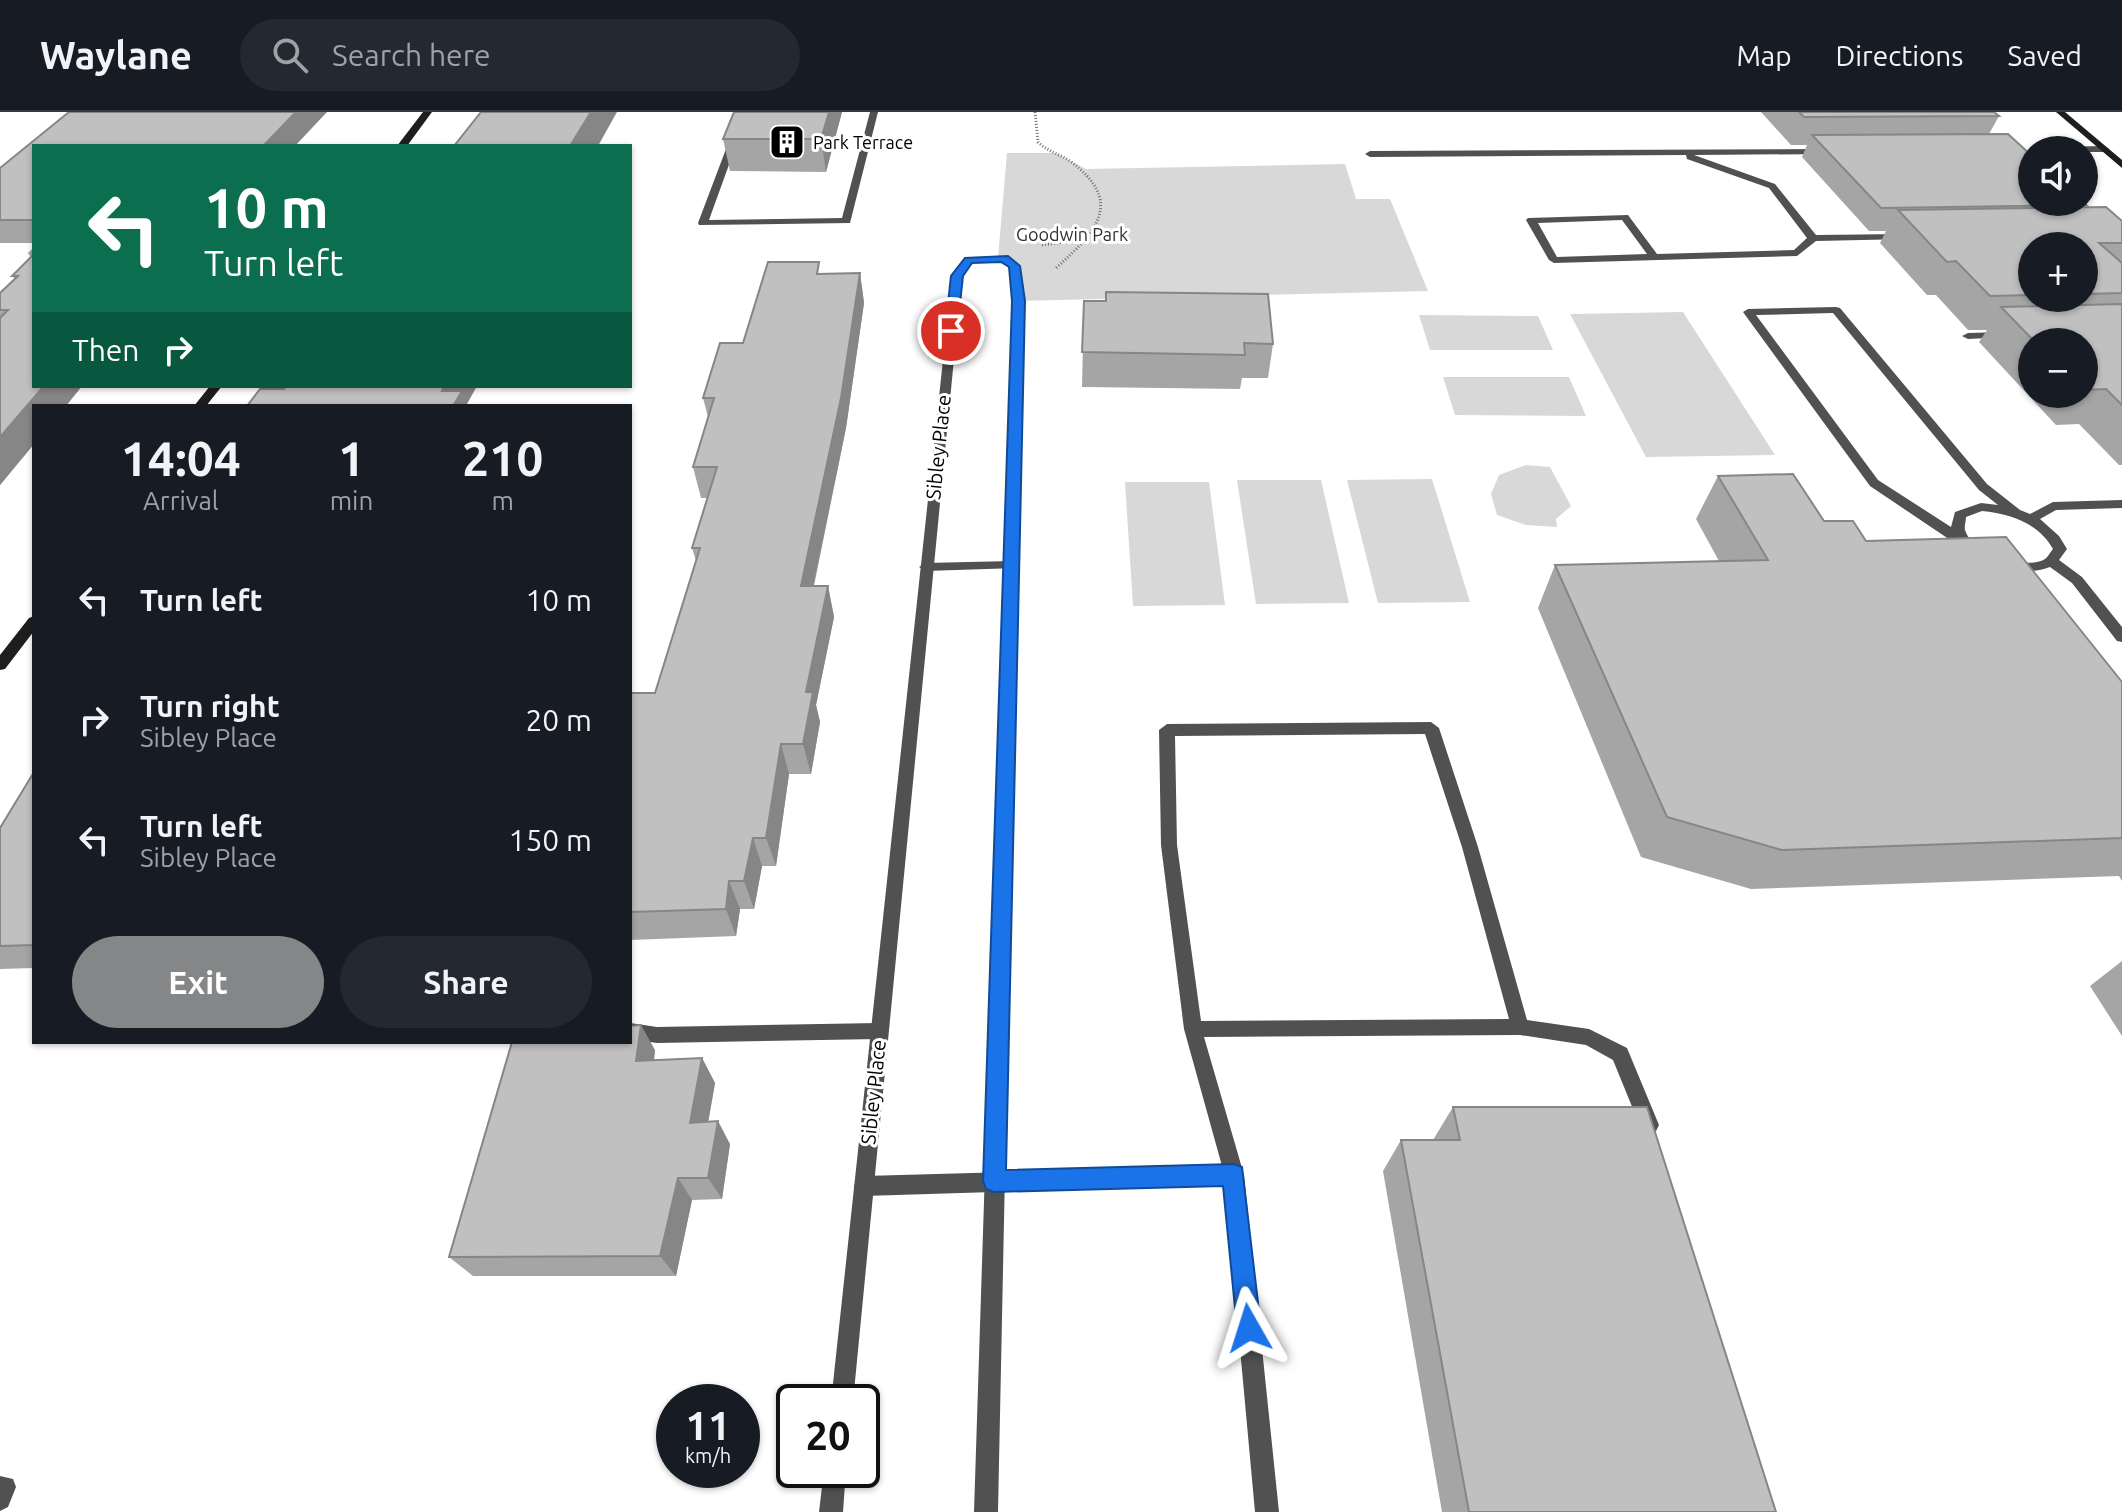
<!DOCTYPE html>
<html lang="en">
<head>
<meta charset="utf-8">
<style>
  :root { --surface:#171b24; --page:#242831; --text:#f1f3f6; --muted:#9ea1a6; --line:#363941; --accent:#858687 }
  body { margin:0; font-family:Ubuntu,sans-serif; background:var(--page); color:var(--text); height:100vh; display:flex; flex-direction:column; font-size:30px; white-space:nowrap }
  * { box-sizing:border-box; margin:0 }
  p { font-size:26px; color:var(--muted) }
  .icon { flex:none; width:44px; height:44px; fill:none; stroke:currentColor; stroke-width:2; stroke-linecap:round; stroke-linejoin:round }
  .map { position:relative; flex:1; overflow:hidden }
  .panel { position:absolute; left:32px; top:292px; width:600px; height:640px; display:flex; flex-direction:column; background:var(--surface); border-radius:0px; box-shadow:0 2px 6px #0004 }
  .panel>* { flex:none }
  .banner { position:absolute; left:32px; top:32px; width:600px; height:244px; border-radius:0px; box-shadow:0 2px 6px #0004; background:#0b6e4f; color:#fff; overflow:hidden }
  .tools { position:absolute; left:2018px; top:24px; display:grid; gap:16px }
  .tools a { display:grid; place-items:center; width:80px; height:80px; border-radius:50%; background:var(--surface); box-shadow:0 2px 6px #0004; font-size:40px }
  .speed { position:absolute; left:656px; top:1272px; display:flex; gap:16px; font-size:40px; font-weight:700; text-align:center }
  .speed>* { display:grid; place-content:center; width:104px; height:104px; border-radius:50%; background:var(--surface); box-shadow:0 2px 6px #0004; line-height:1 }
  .speed small { font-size:20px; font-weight:400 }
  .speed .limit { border:4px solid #111; border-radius:12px; background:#fff; color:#111 }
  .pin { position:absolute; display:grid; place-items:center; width:68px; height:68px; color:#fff; margin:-34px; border:4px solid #fff; border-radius:50%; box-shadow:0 2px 8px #0007 }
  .me { position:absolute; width:88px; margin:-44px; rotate:354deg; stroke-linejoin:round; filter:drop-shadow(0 0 6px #0008) }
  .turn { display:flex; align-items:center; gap:28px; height:168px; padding:0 40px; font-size:36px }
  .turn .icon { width:104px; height:104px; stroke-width:2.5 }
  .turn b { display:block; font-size:56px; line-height:68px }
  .then { display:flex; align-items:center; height:76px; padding:0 40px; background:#0003; gap:16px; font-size:30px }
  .eta { display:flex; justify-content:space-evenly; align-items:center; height:136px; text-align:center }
  .eta b { font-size:48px; font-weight:700; line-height:56px }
  .primary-button { display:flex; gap:16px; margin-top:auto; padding:16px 40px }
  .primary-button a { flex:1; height:92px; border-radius:48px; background:var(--accent); color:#fff; font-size:32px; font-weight:700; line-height:92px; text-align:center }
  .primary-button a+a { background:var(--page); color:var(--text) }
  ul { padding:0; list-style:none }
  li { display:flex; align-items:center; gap:24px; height:120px; padding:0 40px }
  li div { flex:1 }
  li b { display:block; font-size:30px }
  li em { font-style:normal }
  header { display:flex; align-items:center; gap:48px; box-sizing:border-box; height:112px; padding:0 40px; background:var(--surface); border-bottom:2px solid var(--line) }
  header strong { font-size:38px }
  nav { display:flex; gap:44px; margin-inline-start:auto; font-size:28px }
  .search { width:560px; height:72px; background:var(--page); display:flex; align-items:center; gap:20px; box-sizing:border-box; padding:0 28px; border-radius:44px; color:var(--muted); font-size:30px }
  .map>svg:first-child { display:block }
  .green { fill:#d8d8d8 }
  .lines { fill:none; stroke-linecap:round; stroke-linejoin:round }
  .path { stroke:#737373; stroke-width:3; stroke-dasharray:1 2; stroke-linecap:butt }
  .lane { fill:#515151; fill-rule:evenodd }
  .street { fill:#515151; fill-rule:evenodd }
  .secondary { fill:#1e1e1e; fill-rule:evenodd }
  .wall { fill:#a5a5a5; fill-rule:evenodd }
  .shaded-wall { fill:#868686 }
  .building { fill:#c0c0c0; stroke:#868686; stroke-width:2 }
  .route { fill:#1a73e8; stroke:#114b97; stroke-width:2 }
  .labels { text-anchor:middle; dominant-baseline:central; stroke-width:6; stroke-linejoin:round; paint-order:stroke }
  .far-poi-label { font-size:18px; fill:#000; stroke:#fff; text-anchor:start }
  .far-park-label { font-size:18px; fill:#2f2f2f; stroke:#fff }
  .street-label { font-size:20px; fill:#000; stroke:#fff }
</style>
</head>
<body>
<header>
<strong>Waylane</strong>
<div class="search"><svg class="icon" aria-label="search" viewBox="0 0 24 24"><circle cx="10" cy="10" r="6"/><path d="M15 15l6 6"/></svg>Search here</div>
<nav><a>Map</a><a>Directions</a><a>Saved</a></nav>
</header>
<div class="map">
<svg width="2122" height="1400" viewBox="0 0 2122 1400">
  <rect width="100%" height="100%" fill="#fff"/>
  <path class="green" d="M1007 41H1055L1086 57 1345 52 1356 87H1390L1428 179 1018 189 1015 154 998 146Z
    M1683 200 1775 343 1646 345 1570 202Z
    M1419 203 1538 204 1553 238H1430Z
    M1443 265H1569L1586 304 1455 303Z
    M1526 353 1550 355 1571 394 1556 407 1557 415 1526 413 1497 403 1491 382 1499 363Z
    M1432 367 1470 490 1378 491 1347 368Z
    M1237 368H1321L1349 491 1256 492Z
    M1125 370H1209L1225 493 1133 494Z"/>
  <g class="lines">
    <path class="path" d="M1035 0 1038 30C1047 39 1059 42 1070 49 1125 90 1097 119 1056 156
      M1042 133 1088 127"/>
    <path class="lane" d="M740 0H748L709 108 842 106 870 0H878L850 111 699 113 698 111Z
      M2053 35 2104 34 2109 37 2104 40H2084V38H2048Z
      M1826 37 1831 40 1829 42 1694 43 1775 72 1816 123 1904 122 1908 123V127L1816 129 1797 144 1554 151 1549 148 1526 108 1528 106 1628 103 1657 142 1794 138 1807 126 1769 76 1687 47 1686 43 1370 45 1365 42 1370 39ZM1622 108 1647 142 1557 145 1538 111Z
      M1836 195 1840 196 1987 372 2020 398 2030 402 2053 390 2122 388V396L2056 398 2040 407 2059 424 2067 437 2059 448 2082 465 2122 515V530L2117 529 2072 471 2050 455C2023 465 1999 456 1974 444L1870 374 1743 200 1748 197ZM1833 201 1979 378 1998 393 1981 391 1955 400 1951 415 1878 368 1756 203ZM1982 399C2011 402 2038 411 2053 437 2051 439 2048 445 2045 447 2026 459 1971 441 1965 418 1964 415 1966 409 1966 405Z
      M2004 220 2010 223 2008 225 1968 227 1962 224 1968 221Z
      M1012 449 1017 450V456L926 459 919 455 926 451Z
      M1431 610 1439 616 1478 735 1527 908 1589 917 1627 936 1659 1013 1656 1019 1649 1022 1642 1019 1613 948 1586 933 1520 923 1204 925 1244 1063 1279 1400H1255L1225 1073 864 1084 857 1081 854 1074 857 1067 864 1064 1222 1054 1184 917 1161 733 1159 618 1167 612ZM1425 622 1462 735 1509 907 1201 909 1177 733 1175 624Z
      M630 911 657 915 879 911 885 913 888 919 885 925 879 927 657 931 630 927Z
      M0 1364 13 1367 16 1375 8 1395 0 1399Z"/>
    <path class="street" d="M1008 145 1020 154 1023 189 998 1400H974L1013 189 1010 155 1002 150 972 151 962 164 853 1290H831L952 164 965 146Z
      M824 1358H846L843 1400H819Z"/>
    <path class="secondary" d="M423 0H432L407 34H397Z
      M2056 0H2065L2122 48V56Z
      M210 274H222L206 294H194Z
      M34 504V519L5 557 0 558V543L29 506Z"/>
  </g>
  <path class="wall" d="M842 0 826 60 730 59 723 27Z
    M1761 0H1994L1999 4 1989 22 2086 93 2084 96 2122 109V353H2119L2079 312 2056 313 1979 230 1987 218H1968L1936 183H1927L1880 131 1886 119H1869L1802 45 1807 33H1791ZM2032 134H2084V186H2032ZM2032 230H2084V282H2032Z
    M34 34V131H0V56Z
    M34 135V274H82L0 373V181L15 167 12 164 31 145 28 141Z
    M860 161 864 191 846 316 814 474H828L834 505 816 593 820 610 811 662H789L776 754H762L754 797H740L736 824 630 828V581H655L696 449 692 436 707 386H701L693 355 708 305 703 286 743 231 821 162Z
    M1084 189 1273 232 1268 266H1242L1240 277 1082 275Z
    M1718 364 1824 409 1866 429 2122 570V769L2119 764 1751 777 1641 745 1538 496 1555 453 1719 449 1696 407Z
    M34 660V856L0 857V716Z
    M2122 849V924L2090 874Z
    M655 938 654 948 702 946 715 971 708 1010 730 1032 722 1087 692 1088 676 1164H473L449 1145Z
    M1453 995 1776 1400H1442L1383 1059 1401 1028H1433Z"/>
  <path class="shaded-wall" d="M296 0H327L295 34H263Z
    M591 0H617L598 34H570Z
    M829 0H842L826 60 821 27Z
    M860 161 864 191 846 316 807 504 801 474Z
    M44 274H82L66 294H34V332L0 373V325Z
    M444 274H477L467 292 468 294H448L442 279Z
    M828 474 834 505 816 593 820 610 811 662 803 632 806 580Z
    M781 632 789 662 776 754 766 726Z
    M753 726 762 754 754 797 744 769Z
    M729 769 740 797 736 824 726 797Z
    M641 913 655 938 651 973 636 949Z
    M702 946 715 971 704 1034 690 1011Z
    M718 1009 730 1032 722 1087 708 1066Z
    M678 1066 692 1088 676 1164 660 1144Z"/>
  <path class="building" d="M69 0H296L263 34H34V108H0V56Z
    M481 0H591L570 34H454Z
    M734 0H829L821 27H723Z
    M1799 0H1994L1999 4 1804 5Z
    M2008 22 2032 44V90H2082L2086 93 1881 96 1812 23Z
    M2106 95 2122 109V131H2099L2122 151V181L2084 182V134H2032V183L1990 184 1956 149 1947 150 1898 98Z
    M34 142V274H44L0 325V206L8 198H0V181L18 164H12Z
    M768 150H819L817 162 860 161 841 286 801 474H828L806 580H813L803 632H781L766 726H753L744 769H729L726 797 630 800V581H655L700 436H692L717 355H693L714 286H703L720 231H743Z
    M1106 180 1268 182 1273 232 1244 231 1245 243 1082 240 1084 189H1106Z
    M2122 192V293L2106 277 2084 278V230H2035L2001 195Z
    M287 274H444L442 279H462L453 294H247L260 277H284Z
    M1793 362 1824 409H1853L1866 429 2006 425 2122 570V726L1782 738 1667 705 1555 453 1768 448 1718 364Z
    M34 660V833L0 834V716Z
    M641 913 636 949 702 946 690 1011 718 1009 708 1066H678L660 1144 449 1145 512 930H630V914Z
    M1453 995H1647L1776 1400H1469L1401 1028H1460Z"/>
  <path class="route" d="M1008 144 1020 154 1025 189 1006 1058 1234 1052 1242 1055 1261 1216 1258 1225 1249 1228 1240 1225 1237 1216 1223 1074 994 1080 986 1077 983 1069 1012 189 1009 155 1001 150 972 151 963 164 957 219 951 223 945 219 951 164 965 146Z"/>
  <defs>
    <symbol id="building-square" viewBox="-11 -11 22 22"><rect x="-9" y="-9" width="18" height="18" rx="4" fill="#000" stroke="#fff"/><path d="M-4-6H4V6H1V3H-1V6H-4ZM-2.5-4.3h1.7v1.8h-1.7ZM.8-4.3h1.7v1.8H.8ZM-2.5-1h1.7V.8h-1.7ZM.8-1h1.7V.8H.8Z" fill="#fff"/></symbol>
  </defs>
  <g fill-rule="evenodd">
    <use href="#building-square" x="767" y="10" width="40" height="40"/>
  </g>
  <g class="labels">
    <g class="far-poi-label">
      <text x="813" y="30">Park Terrace</text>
    </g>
    <g class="far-park-label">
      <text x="1072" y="122">Goodwin Park</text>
    </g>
    <g class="street-label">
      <text transform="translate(938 335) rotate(-84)">Sibley Place</text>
      <text transform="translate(873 980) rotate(-84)">Sibley Place</text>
    </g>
  </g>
</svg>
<div class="tools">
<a><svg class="icon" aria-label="sound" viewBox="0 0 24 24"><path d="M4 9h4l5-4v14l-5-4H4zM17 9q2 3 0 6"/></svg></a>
<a>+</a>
<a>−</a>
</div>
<div class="speed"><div>11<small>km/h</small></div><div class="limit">20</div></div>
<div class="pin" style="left:951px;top:219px;background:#d93025"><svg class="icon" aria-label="arrive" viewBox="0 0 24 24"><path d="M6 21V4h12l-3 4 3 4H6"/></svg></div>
<svg class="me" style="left:1249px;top:1216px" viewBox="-20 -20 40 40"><path d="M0-17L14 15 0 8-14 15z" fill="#1a73e8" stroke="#fff" stroke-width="4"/></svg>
<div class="banner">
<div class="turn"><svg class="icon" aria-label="left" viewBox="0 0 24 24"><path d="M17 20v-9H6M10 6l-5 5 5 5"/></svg><div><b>10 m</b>Turn left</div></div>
<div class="then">Then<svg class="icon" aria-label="right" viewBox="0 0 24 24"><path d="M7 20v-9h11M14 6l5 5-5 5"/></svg></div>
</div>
<section class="panel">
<div class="eta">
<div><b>14:04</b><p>Arrival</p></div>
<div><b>1</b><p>min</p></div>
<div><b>210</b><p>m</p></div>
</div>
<ul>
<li><svg class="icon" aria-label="left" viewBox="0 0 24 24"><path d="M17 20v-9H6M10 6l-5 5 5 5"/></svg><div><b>Turn left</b></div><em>10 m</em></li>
<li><svg class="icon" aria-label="right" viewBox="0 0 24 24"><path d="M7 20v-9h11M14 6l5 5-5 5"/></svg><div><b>Turn right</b><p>Sibley Place</p></div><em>20 m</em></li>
<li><svg class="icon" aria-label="left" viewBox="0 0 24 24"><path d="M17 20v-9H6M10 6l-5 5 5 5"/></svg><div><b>Turn left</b><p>Sibley Place</p></div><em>150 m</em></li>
</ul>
<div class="primary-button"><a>Exit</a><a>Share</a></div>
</section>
</div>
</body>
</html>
